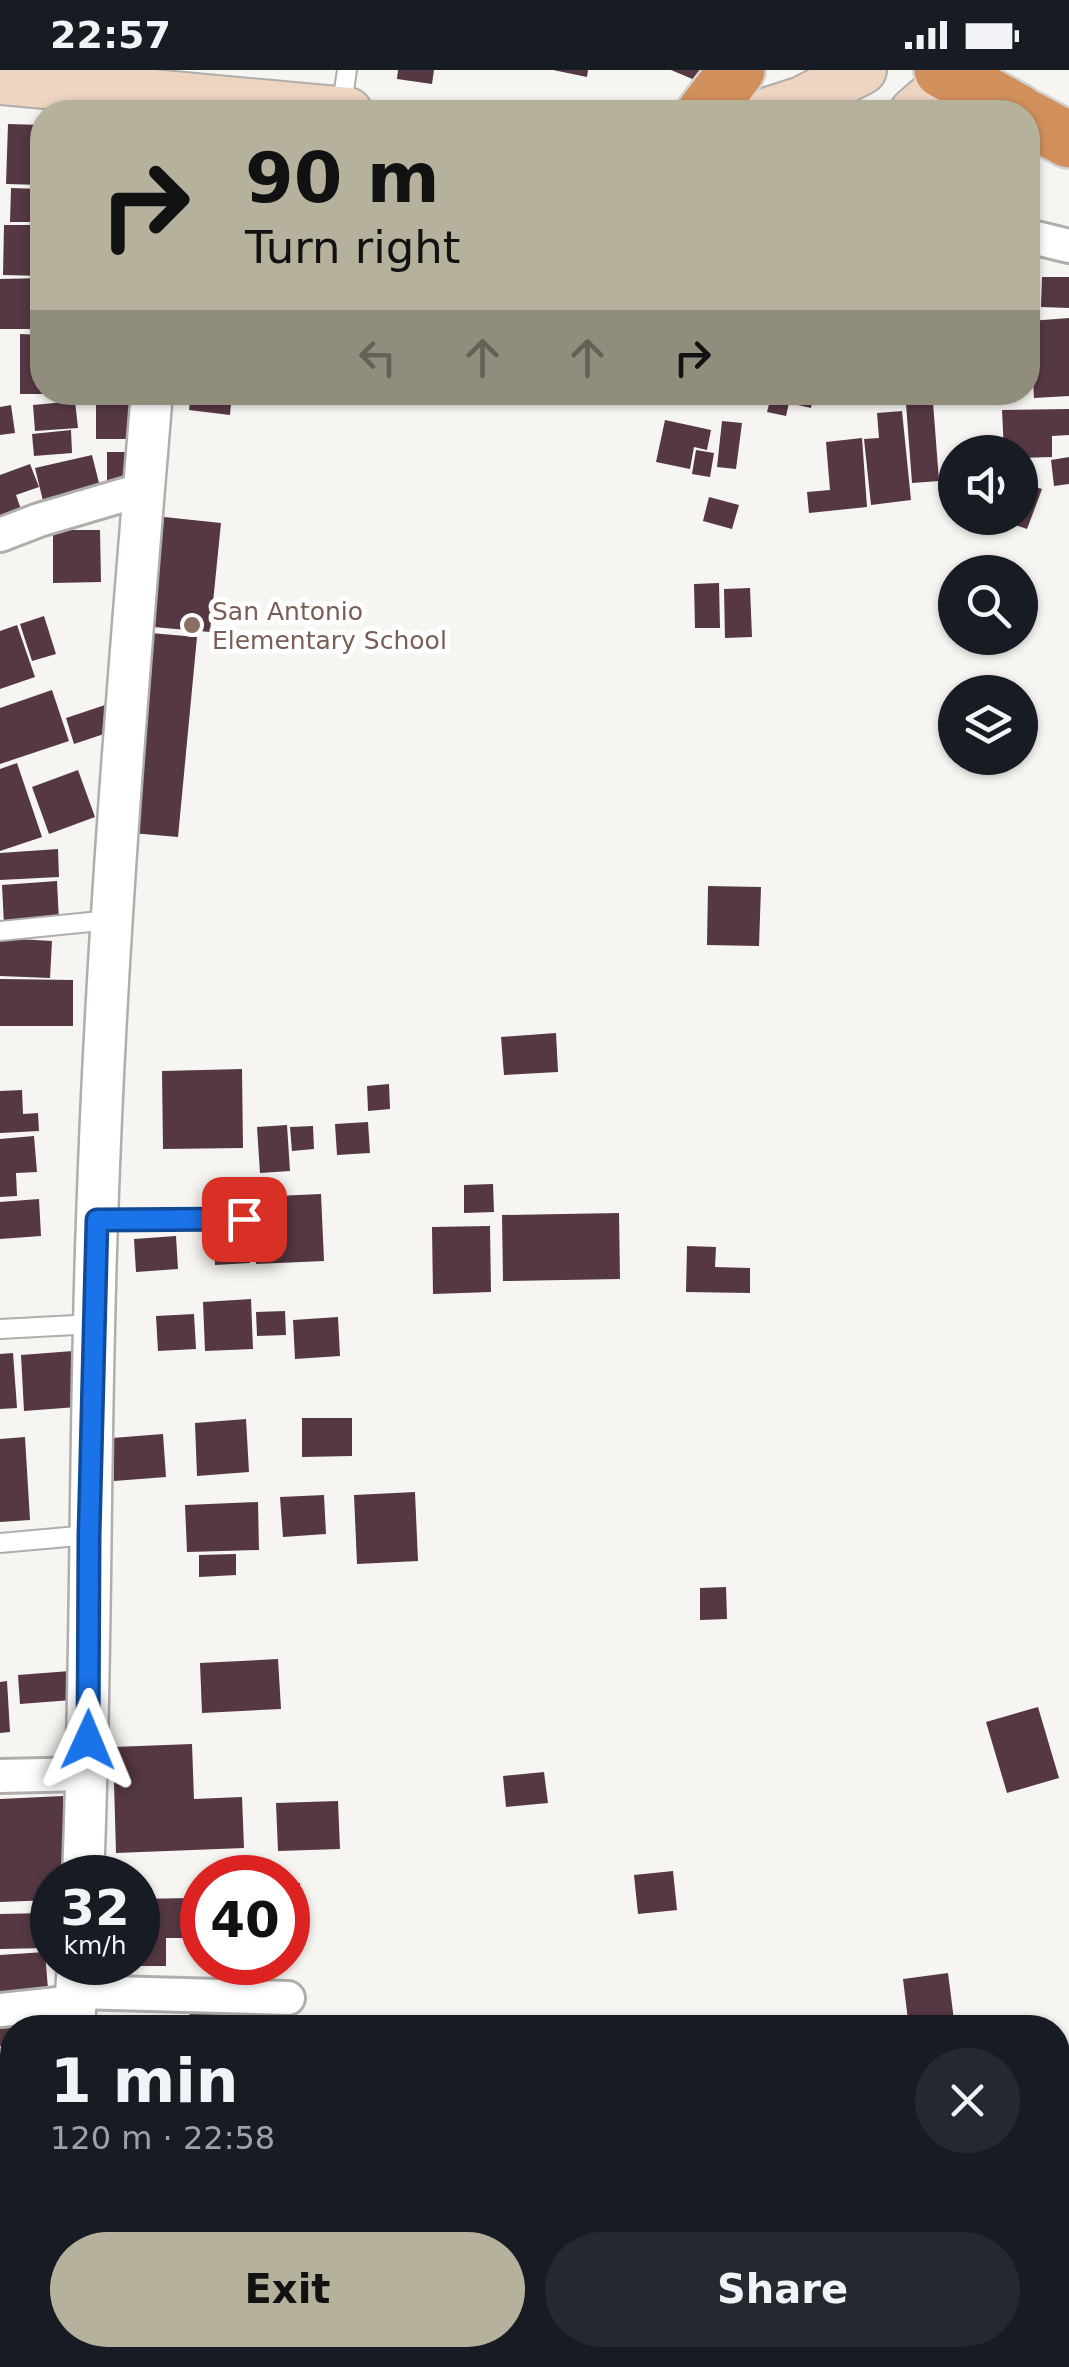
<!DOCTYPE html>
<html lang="en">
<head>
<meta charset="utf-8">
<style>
  :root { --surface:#171b24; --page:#242831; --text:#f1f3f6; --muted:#9ea1a6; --accent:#b6b19c }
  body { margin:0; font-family:"DejaVu Sans",sans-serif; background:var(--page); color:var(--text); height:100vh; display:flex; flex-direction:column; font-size:38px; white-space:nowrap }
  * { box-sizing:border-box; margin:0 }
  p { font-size:32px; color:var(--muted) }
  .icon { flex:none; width:55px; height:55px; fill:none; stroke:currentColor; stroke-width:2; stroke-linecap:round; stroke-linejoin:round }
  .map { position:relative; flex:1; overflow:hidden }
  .sheet { position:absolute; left:0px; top:1945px; width:1070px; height:352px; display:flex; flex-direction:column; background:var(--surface); border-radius:40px 40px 0 0; box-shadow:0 2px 8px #0004 }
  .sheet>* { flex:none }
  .hud { position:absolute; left:30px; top:30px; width:1010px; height:305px; border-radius:40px; box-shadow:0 2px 8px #0004; background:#b6b19c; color:#111; overflow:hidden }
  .fabs { position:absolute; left:938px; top:365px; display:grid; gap:20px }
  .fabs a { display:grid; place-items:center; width:100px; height:100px; border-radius:50%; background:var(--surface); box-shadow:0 2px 8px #0004; font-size:50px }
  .speed { position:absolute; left:30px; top:1785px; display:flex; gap:20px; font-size:50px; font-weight:700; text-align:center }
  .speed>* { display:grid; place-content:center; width:130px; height:130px; border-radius:50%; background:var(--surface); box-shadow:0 2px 8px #0004; line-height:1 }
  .speed small { font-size:25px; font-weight:400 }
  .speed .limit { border:15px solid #d22; background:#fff; color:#111 }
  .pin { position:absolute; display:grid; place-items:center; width:85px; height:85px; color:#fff; margin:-42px; border-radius:20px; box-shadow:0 5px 15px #0006 }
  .me { position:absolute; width:110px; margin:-55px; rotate:1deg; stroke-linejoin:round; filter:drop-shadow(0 0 8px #0008) }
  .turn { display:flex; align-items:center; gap:35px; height:210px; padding:0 50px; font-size:45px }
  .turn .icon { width:130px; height:130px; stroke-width:2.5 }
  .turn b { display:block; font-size:70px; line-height:85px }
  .lanes { display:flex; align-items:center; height:95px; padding:0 50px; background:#0003; justify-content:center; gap:50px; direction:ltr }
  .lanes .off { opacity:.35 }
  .round { display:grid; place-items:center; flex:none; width:105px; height:105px; border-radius:52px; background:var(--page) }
  .head { display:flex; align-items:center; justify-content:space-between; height:170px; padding:0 50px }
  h1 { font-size:60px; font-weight:600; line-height:75px }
  .button { display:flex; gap:20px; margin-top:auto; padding:20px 50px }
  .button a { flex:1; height:115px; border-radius:60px; background:var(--accent); color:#111; font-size:40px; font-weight:600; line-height:115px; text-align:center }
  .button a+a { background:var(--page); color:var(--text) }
  .status { display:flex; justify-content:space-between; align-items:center; height:70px; padding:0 50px; background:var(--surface); direction:ltr }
  .status svg { height:28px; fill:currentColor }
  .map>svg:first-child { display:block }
  .building { fill:#553844 }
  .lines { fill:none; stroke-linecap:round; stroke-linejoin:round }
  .service-casing { stroke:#afaeab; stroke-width:22 }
  .minor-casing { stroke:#afaeab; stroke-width:38 }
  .tertiary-casing { stroke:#afaeab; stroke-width:45 }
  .secondary-casing { stroke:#afaeab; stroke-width:52 }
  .trunk-casing { stroke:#d3d3d2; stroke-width:60 }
  .service { stroke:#fff; stroke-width:18 }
  .minor { stroke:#fff; stroke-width:32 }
  .tertiary { stroke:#fff; stroke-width:40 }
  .secondary { stroke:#eed5c2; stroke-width:48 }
  .trunk { stroke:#d2905c; stroke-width:55 }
  .route-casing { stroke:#114b97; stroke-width:25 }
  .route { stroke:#1a73e8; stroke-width:18 }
  .education-dot { fill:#8d6e63; stroke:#fff; stroke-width:4 }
  .labels { text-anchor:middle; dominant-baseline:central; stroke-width:10; stroke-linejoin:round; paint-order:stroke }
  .education-label { font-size:25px; fill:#785e54; stroke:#fff; text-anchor:start }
</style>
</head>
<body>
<div class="status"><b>22:57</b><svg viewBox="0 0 49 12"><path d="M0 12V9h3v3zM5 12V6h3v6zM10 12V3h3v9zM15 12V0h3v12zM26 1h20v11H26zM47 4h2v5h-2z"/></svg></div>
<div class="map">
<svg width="1069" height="2297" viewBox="0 0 1069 2297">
  <rect width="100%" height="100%" fill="#f6f5f2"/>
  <path class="building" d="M398 0H434L432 14 397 9Z
    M553 0H588L587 7Z
    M671 0H707L702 13Z
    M8 54 42 55V115L6 114Z
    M11 118 42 119V152H10Z
    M4 155H42V206L3 205Z
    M1042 207H1069V238L1041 237Z
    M42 208V259H0V209Z
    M1069 248V326L1034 328 1030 251Z
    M20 264 42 265V324H20Z
    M191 322H232L230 345 189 340Z
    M772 322 781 323 814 322 811 338 789 333 786 346 767 342Z
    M901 322H989V331L901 330Z
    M75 331 78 358 35 361 33 335Z
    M933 332 939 411 912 413 906 334Z
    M11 335 15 363 0 365V337Z
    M96 335H130V369H96Z
    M1069 339V365L1052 366V387L1020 388V382H1004L1002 340Z
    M902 341 911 430 871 435 864 369 879 368 877 343Z
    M665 350 711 360 707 380 694 377 690 399 656 392Z
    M722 351 742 353 736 399 717 397Z
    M71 360 72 383 34 386 32 364Z
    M862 368 867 437 809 443 807 422 830 420 826 372Z
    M696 380 714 383 710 407 692 404Z
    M107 382H138V414H107Z
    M92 385 100 417 43 431 35 398Z
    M1069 387V414L1054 416 1051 390Z
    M30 394 39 417 16 425 25 451 0 460V405Z
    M1020 412 1042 419 1027 459 1004 451 1005 448H1020Z
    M709 427 739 435 732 459 703 451Z
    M164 447 221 453 210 562 153 557Z
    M53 460H100L101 512 53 513Z
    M719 513 720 558H695L694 514Z
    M750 518 752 567 725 568 724 519Z
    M44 546 56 584 32 591 20 554Z
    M17 555 35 607 0 619V561Z
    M151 563 197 567 178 767 132 763Z
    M52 620 69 671 0 694V638Z
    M105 635 113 661 74 674 66 648Z
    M17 693 42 767 0 781V699Z
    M78 700 95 747 49 764 32 717Z
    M58 779 59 807 0 810V783Z
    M57 811 59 851 4 855 2 815Z
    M708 816 761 817 759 876 707 875Z
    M0 868 52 871 50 908 0 906Z
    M0 909 73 910V956H0Z
    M556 963 558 1002 504 1005 501 967Z
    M242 999 243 1078 163 1079 162 1001Z
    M389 1014 390 1039 368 1041 367 1016Z
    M22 1020 23 1044 38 1043 39 1061 0 1063V1021Z
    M368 1052 370 1083 337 1085 335 1054Z
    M287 1055 290 1101 260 1103 257 1057Z
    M313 1056 314 1079 292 1081 290 1057Z
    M34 1066 37 1102 16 1103 17 1126 0 1127V1069Z
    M493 1114 494 1142 464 1143V1115Z
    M321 1124 324 1191 256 1194 253 1127Z
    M39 1129 41 1166 0 1169V1132Z
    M619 1143 620 1209 503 1211 502 1145Z
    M490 1156 491 1222 433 1224 432 1157Z
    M248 1164 250 1193 215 1195 214 1167Z
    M176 1166 178 1199 136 1202 134 1169Z
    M687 1176 716 1177 715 1197 750 1198V1223L686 1222Z
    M251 1229 253 1279 205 1281 203 1232Z
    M285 1241 286 1265 257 1266 256 1242Z
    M194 1244 196 1279 158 1281 156 1246Z
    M338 1247 340 1286 295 1289 293 1250Z
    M73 1281 77 1337 24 1341 21 1285Z
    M13 1283 17 1338 0 1339V1284Z
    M302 1348H352V1386L302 1387Z
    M246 1349 249 1402 197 1406 195 1353Z
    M163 1364 166 1407 114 1411 112 1368Z
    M25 1367 30 1450 0 1452V1369Z
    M415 1422 418 1491 357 1494 354 1425Z
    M324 1425 326 1464 283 1467 280 1427Z
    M258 1432 259 1480 187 1482 185 1435Z
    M236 1484V1505L199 1507V1485Z
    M726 1517 727 1549 700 1550V1518Z
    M278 1589 281 1639 202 1643 200 1593Z
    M70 1601 72 1630 20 1634 18 1605Z
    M7 1611 10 1662 0 1663V1612Z
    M1038 1637 1059 1708 1007 1723 986 1652Z
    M192 1674 194 1729 242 1727 244 1778 116 1783 113 1677Z
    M544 1702 548 1733 506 1737 503 1706Z
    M63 1726 67 1808H52V1830L0 1832V1729Z
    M338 1731 340 1779 278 1781 276 1733Z
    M673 1801 677 1840 638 1844 634 1805Z
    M288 1813H300V1879H288Z
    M192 1828V1868H166V1896H138V1829Z
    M46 1843 47 1878 0 1879V1844Z
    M45 1882 48 1919 0 1923V1885Z
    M948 1903 955 1958H909L903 1909Z
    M190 1939 226 1940 225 1958H189Z
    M49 1949V1958H12V1975L0 1976V1951Z
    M12 1995V2054H0V1996Z
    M1069 2107V2153H1067L1061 2108Z
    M7 2157 10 2204H0V2158Z
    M12 2239V2287L0 2288V2240Z
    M97 2285H186L187 2297H97Z
    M194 2285H235L236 2297H195Z
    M245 2285H320L321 2297H246Z
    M347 2285H418V2297H347Z
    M426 2285H485V2297H426Z
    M686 2285H741V2297H687Z
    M744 2285H816V2288L745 2293Z"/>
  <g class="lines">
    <defs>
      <path id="service" d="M341 41 347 0
        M0 861 110 850
        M97 1150 243 1149
        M0 1259 94 1254
        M0 1473 89 1465"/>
      <path id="minor" d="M1028 166 1069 176
        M0 465 39 450 144 419
        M0 1706 87 1704
        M77 1922 288 1928
        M0 1940 76 1932"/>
      <path id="tertiary" d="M83 1808C92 1589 89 1370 97 1151 106 874 129 598 152 322
        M74 1958 78 1892
        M52 2297V2285"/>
      <path id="secondary" d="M0 10 348 42
        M768 42 802 31 862 0
        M914 42 954 7"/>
      <path id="trunk" d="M942 0 1018 42
        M705 42 737 0
        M1028 48 1069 70"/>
    </defs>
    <use href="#service" class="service-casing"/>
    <use href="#minor" class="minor-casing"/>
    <use href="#tertiary" class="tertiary-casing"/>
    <use href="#secondary" class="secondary-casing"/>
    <use href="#trunk" class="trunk-casing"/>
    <use href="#service" class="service"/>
    <use href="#minor" class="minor"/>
    <use href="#tertiary" class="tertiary"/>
    <use href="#secondary" class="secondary"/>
    <use href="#trunk" class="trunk"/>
  </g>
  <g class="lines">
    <defs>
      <path id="route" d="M88 1670 89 1466 97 1150 244 1149"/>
    </defs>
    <use href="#route" class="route-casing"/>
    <use href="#route" class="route"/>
  </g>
  <circle class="education-dot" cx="192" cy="555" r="10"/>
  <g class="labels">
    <g class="education-label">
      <text x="212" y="541">San Antonio<tspan x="212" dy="29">Elementary School</tspan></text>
    </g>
  </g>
</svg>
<div class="fabs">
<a><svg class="icon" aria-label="sound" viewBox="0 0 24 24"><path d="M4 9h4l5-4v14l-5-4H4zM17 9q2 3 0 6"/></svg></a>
<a><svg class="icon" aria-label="search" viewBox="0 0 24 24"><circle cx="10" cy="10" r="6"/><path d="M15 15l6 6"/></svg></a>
<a><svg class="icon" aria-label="layers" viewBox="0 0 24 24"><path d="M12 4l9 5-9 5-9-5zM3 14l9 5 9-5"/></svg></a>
</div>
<div class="speed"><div>32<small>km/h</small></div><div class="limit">40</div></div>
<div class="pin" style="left:244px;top:1149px;background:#d93025"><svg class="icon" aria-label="arrive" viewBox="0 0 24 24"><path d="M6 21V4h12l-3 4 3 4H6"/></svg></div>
<svg class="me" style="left:88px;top:1670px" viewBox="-20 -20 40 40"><path d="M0-17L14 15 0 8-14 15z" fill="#1a73e8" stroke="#fff" stroke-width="4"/></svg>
<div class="hud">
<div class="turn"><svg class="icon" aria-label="right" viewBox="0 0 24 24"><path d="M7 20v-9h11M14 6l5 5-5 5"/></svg><div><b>90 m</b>Turn right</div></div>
<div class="lanes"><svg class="icon off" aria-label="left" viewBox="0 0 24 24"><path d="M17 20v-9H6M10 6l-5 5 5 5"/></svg><svg class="icon off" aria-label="ahead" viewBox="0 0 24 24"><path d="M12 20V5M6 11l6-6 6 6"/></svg><svg class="icon off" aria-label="ahead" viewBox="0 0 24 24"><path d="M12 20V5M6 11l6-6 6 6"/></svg><svg class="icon" aria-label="right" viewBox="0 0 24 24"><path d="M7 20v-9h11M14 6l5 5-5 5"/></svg></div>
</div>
<section class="sheet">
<div class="head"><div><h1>1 min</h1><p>120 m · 22:58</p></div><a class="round"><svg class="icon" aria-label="close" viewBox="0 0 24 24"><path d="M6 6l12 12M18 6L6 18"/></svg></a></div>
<div class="button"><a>Exit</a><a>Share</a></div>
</section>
</div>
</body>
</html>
